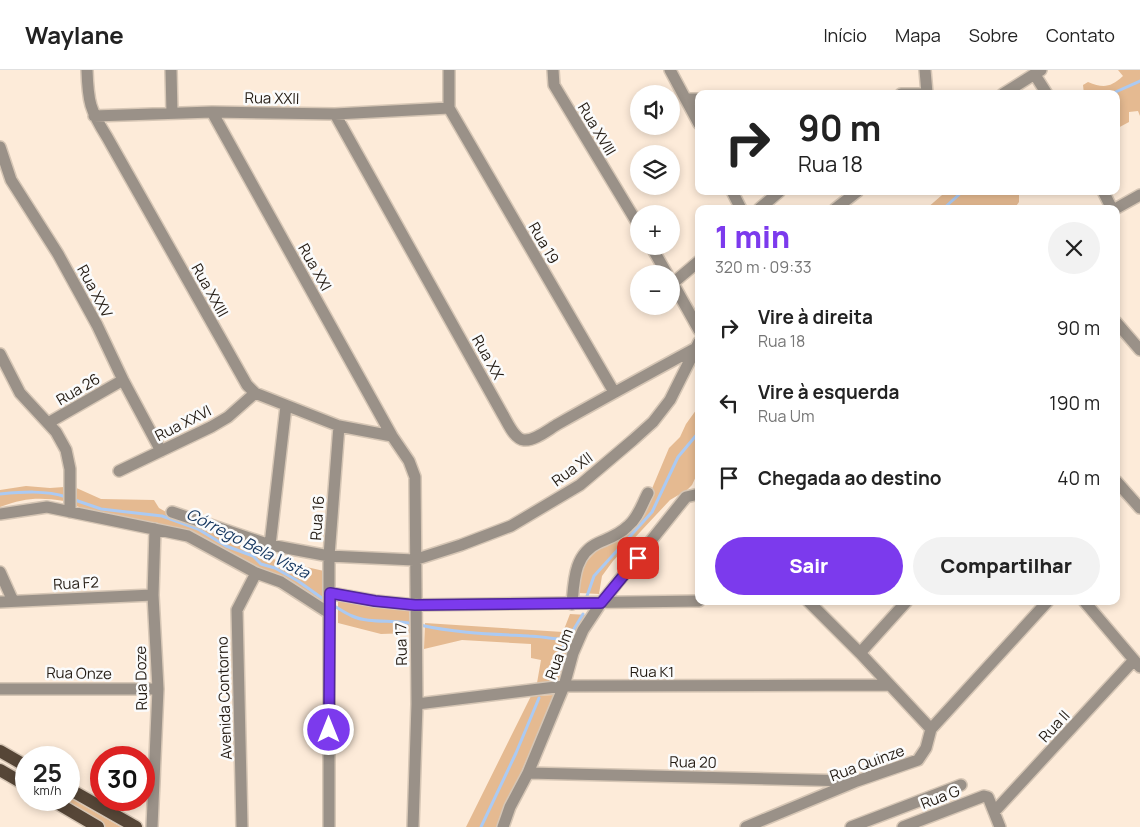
<!DOCTYPE html>
<html lang="pt">
<head>
<meta charset="utf-8">
<style>
  :root { --surface:#fff; --page:#f2f2f2; --text:#222; --muted:#767676; --line:#e0e0e0; --accent:#7c3aed }
  body { margin:0; font-family:Manrope,sans-serif; background:var(--page); color:var(--text); height:100vh; display:flex; flex-direction:column; font-size:19px; white-space:nowrap }
  * { box-sizing:border-box; margin:0 }
  p { font-size:16px; color:var(--muted) }
  .icon { flex:none; width:28px; height:28px; fill:none; stroke:currentColor; stroke-width:2; stroke-linecap:round; stroke-linejoin:round }
  .map { position:relative; flex:1; overflow:hidden }
  .sheet { position:absolute; left:695px; top:135px; width:425px; height:400px; display:flex; flex-direction:column; background:var(--surface); border-radius:10px; box-shadow:0 2px 8px #0003 }
  .sheet>* { flex:none }
  .banner { position:absolute; left:695px; top:20px; width:425px; height:105px; border-radius:10px; box-shadow:0 2px 8px #0003; background:#fff; color:var(--text); overflow:hidden }
  .tools { position:absolute; left:630px; top:15px; display:grid; gap:10px }
  .tools a { display:grid; place-items:center; width:50px; height:50px; border-radius:50%; background:var(--surface); box-shadow:0 2px 8px #0003; font-size:25px }
  .speed { position:absolute; left:15px; top:676px; display:flex; gap:10px; font-size:25px; font-weight:700; text-align:center }
  .speed>* { display:grid; place-content:center; width:65px; height:65px; border-radius:50%; background:var(--surface); box-shadow:0 2px 8px #0003; line-height:1 }
  .speed small { font-size:12px; font-weight:400 }
  .speed .limit { border:8px solid #d22; background:#fff; color:#111 }
  .pin { position:absolute; display:grid; place-items:center; width:42px; height:42px; color:#fff; margin:-21px; border-radius:10px; box-shadow:0 2px 8px #0006 }
  .me { position:absolute; width:55px; margin:-28px; rotate:0deg; stroke-linejoin:round; filter:drop-shadow(0 0 4px #0008) }
  .turn { display:flex; align-items:center; gap:18px; height:105px; padding:0 20px; font-size:22px }
  .turn .icon { width:65px; height:65px; stroke-width:2.5 }
  .turn b { display:block; font-size:35px; line-height:42px }
  .round { display:grid; place-items:center; flex:none; width:52px; height:52px; border-radius:26px; background:var(--page) }
  .overview { display:flex; align-items:center; justify-content:space-between; height:85px; padding:0 20px }
  h1 { font-size:30px; font-weight:800; line-height:38px; color:var(--accent) }
  .cta { display:flex; gap:10px; margin-top:auto; padding:10px 20px }
  .cta a { flex:1; height:58px; border-radius:30px; background:var(--accent); color:#fff; font-size:20px; font-weight:800; line-height:58px; text-align:center }
  .cta a+a { background:var(--page); color:var(--text) }
  ul { padding:0; list-style:none }
  li { display:flex; align-items:center; gap:15px; height:75px; padding:0 20px }
  li div { flex:1 }
  li b { display:block; font-size:19px }
  li em { font-style:normal }
  header { display:flex; align-items:center; gap:30px; box-sizing:border-box; height:70px; padding:0 25px; background:var(--surface); border-bottom:1px solid var(--line) }
  header strong { font-size:24px }
  nav { display:flex; gap:28px; margin-inline-start:auto; font-size:18px }
  .map>svg:first-child { display:block }
  .green { fill:#e5ba91 }
  .lines { fill:none; stroke-linecap:round; stroke-linejoin:round }
  .stream { stroke:#abcaf3; stroke-width:3 }
  .minor-casing { stroke:#d6c6b5; stroke-width:14 }
  .major-casing { stroke:#d6c6b5; stroke-width:15 }
  .minor { stroke:#9a9188; stroke-width:11 }
  .major { stroke:#564637; stroke-width:12 }
  .route-casing { stroke:#51269a; stroke-width:12 }
  .route { stroke:#7c3aed; stroke-width:9 }
  .labels { text-anchor:middle; dominant-baseline:central; stroke-width:5; stroke-linejoin:round; paint-order:stroke }
  .street-label { font-size:15px; fill:#231b13; stroke:#fbfbfb }
  .water-label { font-size:16px; font-style:italic; fill:#12345e; stroke:#fbfbfb }
</style>
</head>
<body>
<header>
<strong>Waylane</strong>
<nav><a>Início</a><a>Mapa</a><a>Sobre</a><a>Contato</a></nav>
</header>
<div class="map">
<svg width="1140" height="757" viewBox="0 0 1140 757">
  <rect width="100%" height="100%" fill="#fdebd9"/>
  <path class="green" d="M1118 0H1140V46L1138 41 1129 42V52L1116 59V24H1084L1083 15 1088 12C1103 18 1110 18 1123 6Z
    M938 121H1019V132L1014 139H926L942 125Z
    M699 336V400L692 415 687 420 670 430 613 491 602 506 599 524 579 523 578 504 586 492 599 478 618 469 651 421 669 378 680 367 686 354Z
    M26 416 50 418 64 417V431C38 427 25 428 0 437V420Z
    M72 416 101 429 154 430 159 438 175 447 207 459 276 490 324 501 326 536 194 463 104 445 76 436Z
    M338 531 409 538 410 563 381 564 338 553Z
    M570 544 588 545 561 612 537 613 541 590 531 588V574L462 570 424 579 425 553 563 562Z
    M555 625 497 757H466L531 626Z
    M69 727 121 757H105L59 730H69Z"/>
  <g class="lines">
    <path class="stream" d="M1111 24 1140 11
      M943 139 963 121
      M0 424C22 422 46 420 66 427
      M72 429 101 439 162 446 198 459 226 476 253 486 261 494 275 498 298 511 326 531
      M586 529 594 506 652 442 678 387 699 362
      M331 534C338 538 345 543 352 546 370 554 394 549 414 554
      M420 555C455 563 492 564 529 566 542 566 554 570 568 569
      M548 602 583 544
      M481 757 516 683 539 628"/>
    <defs>
      <path id="minor" d="M87 0C88 32 90 40 107 67L247 315 255 323 339 356 392 366
        M171 0 172 43
        M449 0V38
        M553 0 554 15 639 156
        M670 0 699 54
        M925 0 927 23
        M1035 5 1047 24
        M901 24H927
        M1003 24 1041 0
        M686 29H699
        M449 38 614 322
        M212 42 392 366 409 391 415 407 417 634 413 757
        M335 44 503 345C508 353 514 369 524 370 535 371 549 359 558 354 604 328 650 303 696 278
        M94 46 212 42 335 44 449 38
        M0 77 11 110 58 184 97 255 123 310 161 381
        M732 121 741 139
        M1103 121 1112 139
        M759 139 780 121
        M835 139 858 121
        M1115 139 1140 125
        M651 176 667 204
        M671 210 699 260
        M673 213 699 191
        M1116 252 1140 280
        M0 284 20 323 56 362 66 380 70 399V442
        M48 353 123 310
        M119 401 211 357 228 347 255 323
        M1116 411 1140 438
        M172 442 270 475 329 486 414 490 461 475 511 456 580 415 633 370 653 352 670 330 699 272
        M0 444 47 437 188 466 256 503 281 512 329 543
        M270 475 286 336
        M0 502 13 531
        M330 523 375 531 415 535 699 531
        M808 531 860 583 931 659
        M1084 531 1140 597
        M0 532 153 525
        M572 534C574 511 574 484 598 473 609 468 619 465 628 456 638 448 642 434 648 423
        M860 583 907 531
        M0 619H158
        M417 634 564 616 889 615
        M528 703 851 711
        M994 742 1134 590
        M152 757 158 619 153 525 155 459
        M242 757 237 540 256 503
        M329 757V486L339 356
        M503 757 510 737 528 703 564 616 573 583 583 560 601 533 686 427 699 424
        M746 757 857 711 918 690 926 678 931 659 1048 531
        M851 757 961 715
        M903 757 984 726 988 727 1000 757"/>
      <path id="major" d="M0 681 26 696
        M0 700 26 715
        M69 719 136 757
        M52 730 98 757"/>
    </defs>
    <use href="#minor" class="minor-casing"/>
    <use href="#major" class="major-casing"/>
    <use href="#minor" class="minor"/>
    <use href="#major" class="major"/>
  </g>
  <g class="lines">
    <defs>
      <path id="route" d="M329 660 330 523 375 531 415 535 601 533 638 488"/>
    </defs>
    <use href="#route" class="route-casing"/>
    <use href="#route" class="route"/>
  </g>
  <g class="labels">
    <g class="street-label">
      <text transform="translate(272 28) rotate(1)">Rua XXII</text>
      <text transform="translate(597 59) rotate(59)">Rua XVIII</text>
      <text transform="translate(544 173) rotate(60)">Rua 19</text>
      <text transform="translate(315 197) rotate(61)">Rua XXI</text>
      <text transform="translate(210 220) rotate(61)">Rua XXIII</text>
      <text transform="translate(95 221) rotate(62)">Rua XXV</text>
      <text transform="translate(488 287) rotate(61)">Rua XX</text>
      <text transform="translate(78 319) rotate(-30)">Rua 26</text>
      <text transform="translate(183 353) rotate(-27)">Rua XXVI</text>
      <text transform="translate(572 399) rotate(-36)">Rua XII</text>
      <text transform="translate(317 448) rotate(-86)">Rua 16</text>
      <text transform="translate(76 513) rotate(-3)">Rua F2</text>
      <text transform="translate(401 574) rotate(-91)">Rua 17</text>
      <text transform="translate(559 584) rotate(-70)">Rua Um</text>
      <text x="652" y="601">Rua K1</text>
      <text transform="translate(79 603) rotate(1)">Rua Onze</text>
      <text transform="translate(141 608) rotate(-91)">Rua Doze</text>
      <text transform="translate(224 628) rotate(-92)">Avenida Contorno</text>
      <text transform="translate(1054 656) rotate(-47)">Rua II</text>
      <text transform="translate(693 692) rotate(1)">Rua 20</text>
      <text transform="translate(867 693) rotate(-20)">Rua Quinze</text>
      <text transform="translate(940 727) rotate(-21)">Rua G</text>
    </g>
    <g class="water-label">
      <text transform="translate(248 473) rotate(27)">Córrego Bela Vista</text>
    </g>
  </g>
</svg>
<div class="tools">
<a><svg class="icon" aria-label="sound" viewBox="0 0 24 24"><path d="M4 9h4l5-4v14l-5-4H4zM17 9q2 3 0 6"/></svg></a>
<a><svg class="icon" aria-label="layers" viewBox="0 0 24 24"><path d="M12 4l9 5-9 5-9-5zM3 14l9 5 9-5"/></svg></a>
<a>+</a>
<a>−</a>
</div>
<div class="speed"><div>25<small>km/h</small></div><div class="limit">30</div></div>
<div class="pin" style="left:638px;top:488px;background:#d93025"><svg class="icon" aria-label="arrive" viewBox="0 0 24 24"><path d="M6 21V4h12l-3 4 3 4H6"/></svg></div>
<svg class="me" style="left:329px;top:660px" viewBox="-20 -20 40 40"><circle r="17" fill="#7c3aed" stroke="#fff" stroke-width="3"/><path d="M0-11L8 9 0 5-8 9z" fill="#fff"/></svg>
<div class="banner">
<div class="turn"><svg class="icon" aria-label="right" viewBox="0 0 24 24"><path d="M7 20v-9h11M14 6l5 5-5 5"/></svg><div><b>90 m</b>Rua 18</div></div>
</div>
<section class="sheet">
<div class="overview"><div><h1>1 min</h1><p>320 m · 09:33</p></div><a class="round"><svg class="icon" aria-label="close" viewBox="0 0 24 24"><path d="M6 6l12 12M18 6L6 18"/></svg></a></div>
<ul>
<li><svg class="icon" aria-label="right" viewBox="0 0 24 24"><path d="M7 20v-9h11M14 6l5 5-5 5"/></svg><div><b>Vire à direita</b><p>Rua 18</p></div><em>90 m</em></li>
<li><svg class="icon" aria-label="left" viewBox="0 0 24 24"><path d="M17 20v-9H6M10 6l-5 5 5 5"/></svg><div><b>Vire à esquerda</b><p>Rua Um</p></div><em>190 m</em></li>
<li><svg class="icon" aria-label="arrive" viewBox="0 0 24 24"><path d="M6 21V4h12l-3 4 3 4H6"/></svg><div><b>Chegada ao destino</b></div><em>40 m</em></li>
</ul>
<div class="cta"><a>Sair</a><a>Compartilhar</a></div>
</section>
</div>
</body>
</html>
